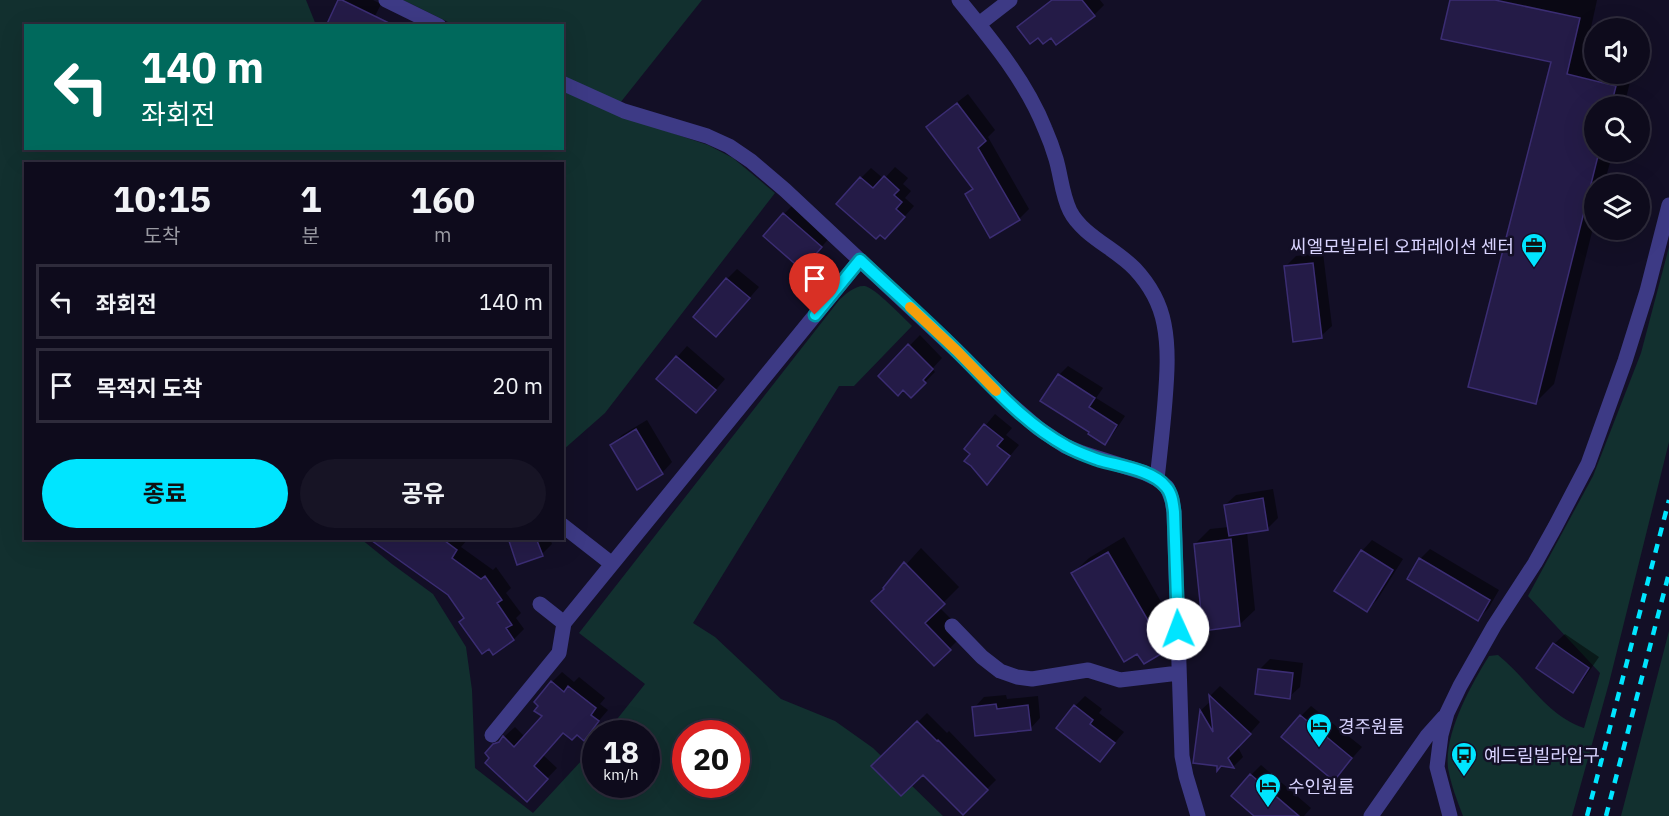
<!DOCTYPE html>
<html lang="ko">
<head>
<meta charset="utf-8">
<style>
  :root { --surface:#0e0b1c; --page:#171425; --text:#f1f3f6; --muted:#9b9ba3; --line:#2e2b3b; --accent:#00e5ff }
  body { margin:0; font-family:"IBM Plex Sans","Noto Sans KR",sans-serif; background:var(--page); color:var(--text); height:100vh; display:flex; flex-direction:column; font-size:22px; white-space:nowrap }
  * { box-sizing:border-box; margin:0 }
  p { font-size:20px; color:var(--muted) }
  .icon { flex:none; width:33px; height:33px; fill:none; stroke:currentColor; stroke-width:2; stroke-linecap:round; stroke-linejoin:round }
  .map { position:relative; flex:1; overflow:hidden }
  .side { position:absolute; left:24px; top:162px; width:540px; height:378px; display:flex; flex-direction:column; background:var(--surface); border-radius:0px; box-shadow:0 6px 24px #0002,0 0 0 2px var(--line) }
  .side>* { flex:none }
  .guide { position:absolute; left:24px; top:24px; width:540px; height:126px; border-radius:0px; box-shadow:0 6px 24px #0002,0 0 0 2px var(--line); background:#00695c; color:#fff; overflow:hidden }
  .tools { position:absolute; left:1584px; top:18px; display:grid; gap:12px }
  .tools a { display:grid; place-items:center; width:66px; height:66px; border-radius:50%; background:var(--surface); box-shadow:0 6px 24px #0002,0 0 0 2px var(--line); font-size:30px }
  .speed { position:absolute; left:582px; top:720px; display:flex; gap:12px; font-size:30px; font-weight:700; text-align:center }
  .speed>* { display:grid; place-content:center; width:78px; height:78px; border-radius:50%; background:var(--surface); box-shadow:0 6px 24px #0002,0 0 0 2px var(--line); line-height:1 }
  .speed small { font-size:15px; font-weight:400 }
  .speed .limit { border:9px solid #d22; background:#fff; color:#111 }
  .pin { position:absolute; display:grid; place-items:center; width:51px; height:51px; color:#fff; margin:-62px -26px; border-radius:50% 50% 50% 0; rotate:-45deg; box-shadow:0 0 6px #0007 }
  .pin .icon { rotate:45deg }
  .me { position:absolute; width:66px; margin:-33px; rotate:358deg; stroke-linejoin:round; filter:drop-shadow(0 0 4px #0008) }
  .turn { display:flex; align-items:center; gap:21px; height:126px; padding:0 18px; font-size:27px }
  .turn .icon { width:78px; height:78px; stroke-width:2.5 }
  .turn b { display:block; font-size:42px; line-height:51px }
  .eta { display:flex; justify-content:space-evenly; align-items:center; height:102px; text-align:center }
  .eta b { font-size:36px; font-weight:700; line-height:42px }
  .primary-button { display:flex; gap:12px; margin-top:auto; padding:12px 18px }
  .primary-button a { flex:1; height:69px; border-radius:36px; background:var(--accent); color:#111; font-size:24px; font-weight:700; line-height:69px; text-align:center }
  .primary-button a+a { background:var(--page); color:var(--text) }
  ul { padding:0; list-style:none }
  li { display:flex; align-items:center; gap:18px; height:75px; margin:0 12px 9px; padding:0 6px; border:3px solid var(--line); border-radius:0px }
  li div { flex:1 }
  li b { display:block; font-size:22px }
  li em { font-style:normal }
  .map>svg:first-child { display:block }
  .green { fill:#12302f; fill-rule:evenodd }
  .shadow { fill:#0007 }
  .building { fill:#241b47; stroke:#3b2d73; stroke-width:1.5 }
  .lines { fill:none; stroke-linecap:round; stroke-linejoin:round }
  .minor { stroke:#3d3a85; stroke-width:15 }
  .rail { stroke:#00e5ff; stroke-width:4.5; stroke-dasharray:9 8; stroke-linecap:butt }
  .route-casing { stroke:#0095a6; stroke-width:15 }
  .route { stroke:#00e5ff; stroke-width:10 }
  .slow { stroke:#f59e0b; stroke-width:10 }
  .labels { text-anchor:middle; dominant-baseline:central; stroke-width:5; stroke-linejoin:round; paint-order:stroke }
  .poi-label { font-size:18px; fill:#d9d4ff; stroke:#130f26; text-anchor:start }
</style>
</head>
<body>
<div class="map">
<svg width="1669" height="816" viewBox="0 0 1669 816">
  <rect width="100%" height="100%" fill="#130f26"/>
  <path class="green" d="M0 0H306L316 25 26 26V148H562L563 90 636 121 708 145 733 158 775 193 605 413 563 450 562 164H26V538L361 539 392 564 433 594 466 647 472 690 475 768 533 813 595 746 596 784H646V734L606 733 645 684 579 633 840 299C846 294 855 285 865 286 875 288 903 317 912 326L854 386H839L693 623 715 637 781 699 835 721 873 748 943 816H0ZM686 734H736V784H686Z
    M403 0H702L620 103 563 76 562 26 454 25Z
    M1669 247V442L1609 683 1572 816H1463C1457 800 1451 785 1448 768 1444 733 1471 685 1489 656L1498 655C1528 679 1546 715 1584 728L1600 673 1528 596 1593 476 1641 353Z
    M1669 631V816H1621Z"/>
  <path class="shadow" d="M339 0H373L381 4 370 26Z
    M1051 0H1100L1104 5 1094 15 1051 36 1039 35 1019 27 1029 17Z
    M1451 0H1597L1585 55 1594 58V74H1632L1624 106H1594V152H1613L1604 184H1594V224L1554 384 1535 403 1552 61Z
    M968 94 995 130 988 137 1029 209 1019 219 967 194 974 187 928 127 938 117Z
    M895 167 908 178 903 184 911 191 905 198 914 206 895 227 861 178 871 168 884 179Z
    M794 204 831 236 812 258 784 214Z
    M1323 253 1332 326 1321 336 1285 267 1296 256Z
    M737 269 759 287 726 325 727 279Z
    M920 335 942 358 932 369 935 372 911 396 904 388 880 376Z
    M687 346 725 379 706 401 658 379Z
    M1068 366 1103 388 1096 398 1125 416 1113 434 1104 443 1091 432 1059 375Z
    M995 414 1012 428 1006 435 1019 445 987 483 972 454 966 449Z
    M647 420 672 462 662 473 612 445 622 435Z
    M1273 489 1278 518 1267 529 1247 532 1255 610 1239 625 1195 544 1210 529 1229 527 1225 505 1236 495Z
    M1124 537 1180 635 1165 650 1138 651 1073 573 1089 558Z
    M371 538H465L467 540 461 547 493 570 496 567 511 588 506 593 521 613 516 618 524 629 514 639 494 653 449 594Z
    M509 538H550L552 544 542 554Z
    M1372 540 1403 559 1377 600 1367 610 1362 551Z
    M921 548 959 587 939 607 965 633 934 664 885 588Z
    M1430 549 1499 590 1488 609 1478 619 1420 559Z
    M1565 634 1599 657 1583 680 1572 691 1554 644Z
    M1270 659 1303 663 1300 687 1289 697 1260 669Z
    M562 672 574 682 579 677 605 698 600 704 608 710 583 739 577 733 564 732 543 755 557 768 537 789 491 758 494 746 515 727 525 737 544 716 552 682Z
    M1220 686 1260 722 1238 747 1243 757 1234 766 1195 761 1201 710 1211 701V695Z
    M1006 695 1007 699 1038 696 1040 718 1030 729 974 708 984 697Z
    M1085 696 1102 709 1099 713 1124 732 1100 760 1075 706Z
    M1311 706 1362 747 1334 779 1301 716Z
    M927 713 947 733 949 731 996 780 963 813 923 772 874 766Z
    M1261 765 1311 808 1304 816H1256L1251 775Z"/>
  <path class="building" d="M338 0H342L395 26H326Z
    M1052 0H1082L1095 16 1056 45 1051 38 1043 44 1038 38 1030 44 1017 27Z
    M1450 0H1495L1580 18 1567 74 1616 86 1611 106H1594V152H1599L1536 404 1468 387 1551 62 1441 39Z
    M957 103 986 141 978 148 1020 220 990 238 965 194 973 189 926 127Z
    M884 176 899 190 894 195 902 202 896 209 905 217 885 239 880 235 876 239 836 204 860 177 873 188Z
    M783 213 822 247 802 270 763 236Z
    M1313 263 1322 338 1293 342 1284 266Z
    M726 278 750 298 716 337 693 317Z
    M908 344 933 369 923 380 926 383 911 398 903 390 898 396 878 376Z
    M676 356 716 390 696 413 656 379Z
    M1058 374 1095 398 1089 407 1117 425 1105 445 1088 434 1089 432 1040 401Z
    M984 424 1003 439 997 446 1010 456 987 485 971 466 964 461 970 454 964 449Z
    M636 429 663 474 637 490 610 445Z
    M1263 498 1268 530 1229 536 1224 505Z
    M368 538H441L457 550 452 558 481 579 485 576 502 600 497 603 512 625 506 628 514 640 493 655 489 649 482 654 459 622 464 618 448 595Z
    M508 538H536L543 556 517 565Z
    M1231 539 1240 626 1203 631 1194 544Z
    M1361 550 1393 570 1367 612 1334 591Z
    M1108 552 1166 651 1144 664 1137 654 1124 662 1071 573Z
    M1419 558 1490 600 1478 621 1407 579Z
    M904 562 945 604 925 623 951 650 934 666 871 601 884 589 883 588Z
    M1553 643 1589 668 1573 693 1536 668Z
    M1258 669 1293 673 1290 699 1255 694Z
    M551 681 564 692 568 686 596 708 591 715 599 721 584 741 577 735 572 740 563 733 534 766 548 779 527 802 485 763 489 758 485 753 493 744 499 742 503 736 514 747 542 716 534 711 538 706 534 702Z
    M1209 695 1251 734 1228 758 1234 768 1221 766 1217 771V766L1193 763 1200 710 1213 732Z
    M996 704 997 709 1028 705 1031 730 975 736 972 707Z
    M1074 705 1093 720 1090 724 1115 743 1100 762 1056 728Z
    M1300 715 1352 758 1334 781 1281 737Z
    M917 721 937 741 938 740 988 790 963 815 923 775 901 796 871 766Z
    M1250 774 1299 816H1254L1231 796Z"/>
  <g class="lines">
    <path class="minor" d="M386 0 439 26
      M959 0C991 39 1026 81 1045 129 1049 138 1053 149 1056 159 1061 176 1062 195 1070 211 1082 235 1116 249 1135 269 1149 284 1160 303 1164 324 1169 349 1167 376 1165 401 1163 427 1160 453 1157 479
      M979 24 1010 0
      M562 83 624 111 707 136 729 146 751 161 785 190 957 351 1007 401 1038 428 1065 446 1082 453 1145 473 1157 479 1167 487 1172 500 1174 512 1182 756 1186 776 1198 816
      M562 525 612 564
      M540 604 564 623
      M952 626 982 657 1000 671 1017 677 1032 679 1088 670 1120 680 1179 673
      M492 735 559 653 564 623 860 260
      M1371 816 1427 736 1444 717
      M1450 816 1437 767 1441 735 1447 713 1460 686 1494 626 1535 563 1555 527 1588 464 1625 361 1647 291 1669 205"/>
    <path class="rail" d="M1587 816 1669 500
      M1606 816 1669 573"/>
  </g>
  <g class="lines">
    <defs>
      <path id="route" d="M815 315 860 260C892 290 925 319 956 350 991 384 1022 422 1066 446 1076 452 1088 456 1099 460 1119 466 1153 470 1166 487 1172 493 1173 504 1174 512L1178 629"/>
    </defs>
    <use href="#route" class="route-casing"/>
    <use href="#route" class="route"/>
    <path class="slow" d="M910 307 957 351 996 391"/>
  </g>
  <defs>
    <symbol id="office-pin" viewBox="-11 -11 22 30"><path d="M0 17L-7.5 6A9.5 9.5 0 1 1 7.5 6Z" fill="#00e5ff" stroke="#130f26"/><path d="M-6-3h4V-5.5h4V-3h4V5H-6ZM-1-4.5V-3h2v-1.5ZM-6 0V1H6V0Z" fill="#111"/></symbol>
    <symbol id="hotel-pin" viewBox="-11 -11 22 30"><path d="M0 17L-7.5 6A9.5 9.5 0 1 1 7.5 6Z" fill="#00e5ff" stroke="#130f26"/><path d="M-6-4.5h1.5V1H6V5H4.5V3h-9V5H-6ZM-4 0a1.8 1.8 0 1 1 3.6 0ZM.5 0V-2.5h3Q6-2.5 6 0Z" fill="#111"/></symbol>
    <symbol id="bus-pin" viewBox="-11 -11 22 30"><path d="M0 17L-7.5 6A9.5 9.5 0 1 1 7.5 6Z" fill="#00e5ff" stroke="#130f26"/><path d="M-5-6H5V4H4V6H2V4H-2V6H-4V4H-5ZM-3.5-4V0h7V-4ZM-3.5 1.2v1.5H-2V1.2ZM2 1.2v1.5H3.5V1.2Z" fill="#111"/></symbol>
  </defs>
  <g fill-rule="evenodd">
    <use href="#office-pin" x="1519" y="231" width="30" height="40"/>
    <use href="#hotel-pin" x="1304" y="711" width="30" height="40"/>
    <use href="#bus-pin" x="1449" y="740" width="30" height="40"/>
    <use href="#hotel-pin" x="1253" y="771" width="30" height="40"/>
  </g>
  <g class="labels">
    <g class="poi-label">
      <text x="1514" y="246" text-anchor="end">씨엘모빌리티 오퍼레이션 센터</text>
      <text x="1338" y="726">경주원룸</text>
      <text x="1484" y="755">예드림빌라입구</text>
      <text x="1288" y="786">수인원룸</text>
    </g>
  </g>
</svg>
<div class="tools">
<a><svg class="icon" aria-label="sound" viewBox="0 0 24 24"><path d="M4 9h4l5-4v14l-5-4H4zM17 9q2 3 0 6"/></svg></a>
<a><svg class="icon" aria-label="search" viewBox="0 0 24 24"><circle cx="10" cy="10" r="6"/><path d="M15 15l6 6"/></svg></a>
<a><svg class="icon" aria-label="layers" viewBox="0 0 24 24"><path d="M12 4l9 5-9 5-9-5zM3 14l9 5 9-5"/></svg></a>
</div>
<div class="speed"><div>18<small>km/h</small></div><div class="limit">20</div></div>
<div class="pin" style="left:815px;top:315px;background:#d93025"><svg class="icon" aria-label="arrive" viewBox="0 0 24 24"><path d="M6 21V4h12l-3 4 3 4H6"/></svg></div>
<svg class="me" style="left:1178px;top:629px" viewBox="-20 -20 40 40"><circle r="19" fill="#fff"/><path d="M0-13L10 11 0 6-10 11z" fill="#00e5ff"/></svg>
<div class="guide">
<div class="turn"><svg class="icon" aria-label="left" viewBox="0 0 24 24"><path d="M17 20v-9H6M10 6l-5 5 5 5"/></svg><div><b>140 m</b>좌회전</div></div>
</div>
<section class="side">
<div class="eta">
<div><b>10:15</b><p>도착</p></div>
<div><b>1</b><p>분</p></div>
<div><b>160</b><p>m</p></div>
</div>
<ul>
<li><svg class="icon" aria-label="left" viewBox="0 0 24 24"><path d="M17 20v-9H6M10 6l-5 5 5 5"/></svg><div><b>좌회전</b></div><em>140 m</em></li>
<li><svg class="icon" aria-label="arrive" viewBox="0 0 24 24"><path d="M6 21V4h12l-3 4 3 4H6"/></svg><div><b>목적지 도착</b></div><em>20 m</em></li>
</ul>
<div class="primary-button"><a>종료</a><a>공유</a></div>
</section>
</div>
</body>
</html>
